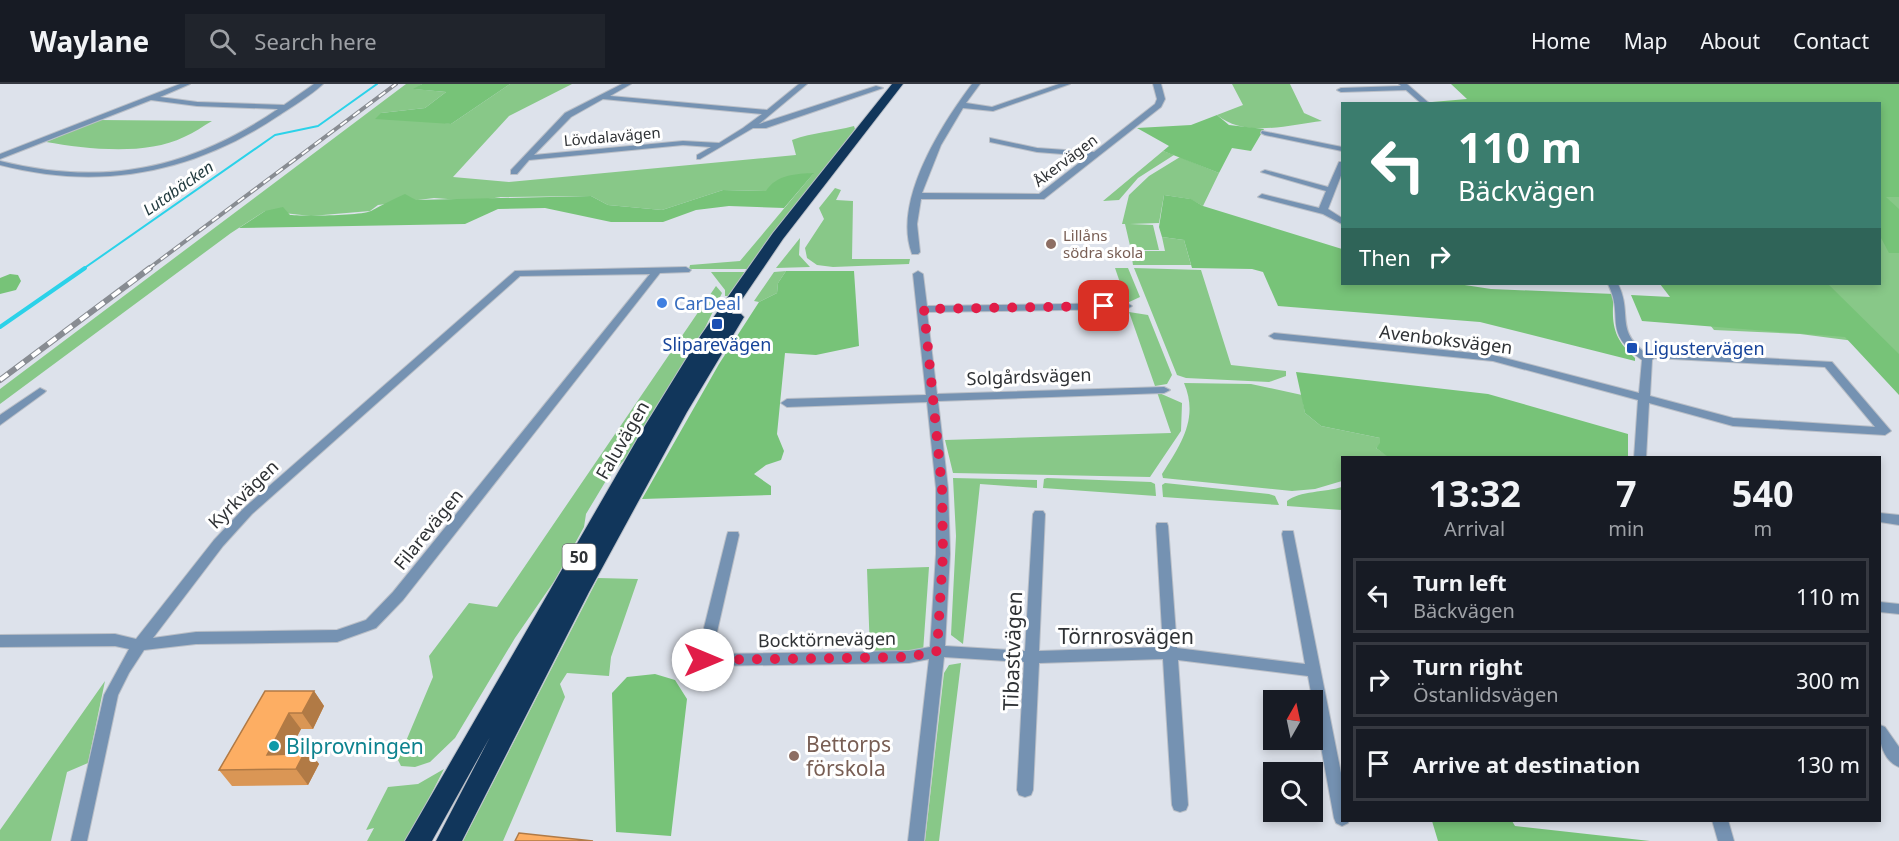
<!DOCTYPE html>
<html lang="en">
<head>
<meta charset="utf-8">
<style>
  :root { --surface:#171b24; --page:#20242c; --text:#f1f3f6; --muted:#9ea1a6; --line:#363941 }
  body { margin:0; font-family:"Noto Sans",sans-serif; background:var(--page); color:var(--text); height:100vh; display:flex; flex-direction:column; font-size:22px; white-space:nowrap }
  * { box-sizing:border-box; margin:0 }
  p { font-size:20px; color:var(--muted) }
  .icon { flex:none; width:33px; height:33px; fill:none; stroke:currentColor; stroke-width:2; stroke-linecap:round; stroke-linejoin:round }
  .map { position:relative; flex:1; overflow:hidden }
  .sheet { position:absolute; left:1341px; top:372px; width:540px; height:366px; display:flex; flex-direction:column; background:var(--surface); border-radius:0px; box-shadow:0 3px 9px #0003 }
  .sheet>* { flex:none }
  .top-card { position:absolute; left:1341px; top:18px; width:540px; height:183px; border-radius:0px; box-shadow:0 3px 9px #0003; background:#3b7d6e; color:#fff; overflow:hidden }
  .needle { width:39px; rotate:9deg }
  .controls { position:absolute; left:1263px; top:606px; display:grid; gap:12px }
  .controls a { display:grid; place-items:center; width:60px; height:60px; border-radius:0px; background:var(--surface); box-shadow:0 3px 9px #0003; font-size:30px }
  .pin { position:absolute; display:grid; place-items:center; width:51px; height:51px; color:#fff; margin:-26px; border-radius:12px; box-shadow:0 3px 9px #0006 }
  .me { position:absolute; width:66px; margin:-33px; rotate:90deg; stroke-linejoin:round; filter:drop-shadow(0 0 4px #0008) }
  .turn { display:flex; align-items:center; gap:21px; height:126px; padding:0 18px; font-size:27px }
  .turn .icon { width:78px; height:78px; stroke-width:2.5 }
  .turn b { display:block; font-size:42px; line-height:51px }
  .then { display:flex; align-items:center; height:57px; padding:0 18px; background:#0003; gap:12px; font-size:22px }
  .eta { display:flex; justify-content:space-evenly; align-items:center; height:102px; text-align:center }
  .eta b { font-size:36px; font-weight:700; line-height:42px }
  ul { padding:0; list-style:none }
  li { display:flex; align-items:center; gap:18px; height:75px; margin:0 12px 9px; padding:0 6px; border:3px solid var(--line); border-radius:0px }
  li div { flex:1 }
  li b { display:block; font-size:22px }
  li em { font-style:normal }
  header { display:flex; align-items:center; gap:36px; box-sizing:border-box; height:84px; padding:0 30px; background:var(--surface); border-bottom:2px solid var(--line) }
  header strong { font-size:28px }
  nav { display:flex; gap:33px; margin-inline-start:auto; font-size:21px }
  .search { width:420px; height:54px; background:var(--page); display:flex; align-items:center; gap:15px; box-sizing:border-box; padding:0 21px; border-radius:0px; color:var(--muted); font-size:22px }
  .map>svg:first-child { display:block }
  .green { fill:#88c888 }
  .forest { fill:#77c378 }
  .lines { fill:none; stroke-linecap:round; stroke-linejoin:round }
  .stream-far1 { stroke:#2bd2e9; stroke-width:2 }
  .stream { stroke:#2bd2e9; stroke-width:4 }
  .street-casing { stroke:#babfc7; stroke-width:2 }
  .highway-casing { stroke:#babfc7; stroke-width:2 }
  .street { fill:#7592b2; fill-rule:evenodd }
  .highway { fill:#11365b; fill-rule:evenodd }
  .rail-far1-casing { stroke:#888c92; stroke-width:4 }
  .rail-casing { stroke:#888c92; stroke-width:6 }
  .rail-far1 { stroke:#fff; stroke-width:2; stroke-dasharray:8; stroke-linecap:butt }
  .rail { stroke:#fff; stroke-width:4; stroke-dasharray:10; stroke-linecap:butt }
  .wall { fill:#da9655 }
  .shaded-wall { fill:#b17a45 }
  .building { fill:#fdae63; stroke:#b17a45; stroke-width:1.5 }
  .route { stroke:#e11d48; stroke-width:10; stroke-dasharray:0 18 }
  .education-dot { fill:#8d6e63; stroke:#fff; stroke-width:2 }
  .shop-dot { fill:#3f7fe0; stroke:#fff; stroke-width:2 }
  .transit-dot { fill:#1a4fb4; stroke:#fff; stroke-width:2 }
  .culture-dot { fill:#0f9aa8; stroke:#fff; stroke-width:2 }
  .labels { text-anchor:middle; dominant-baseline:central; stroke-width:6; stroke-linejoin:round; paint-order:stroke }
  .far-street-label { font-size:15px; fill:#2f3235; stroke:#fff }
  .far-education-label { font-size:15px; fill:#785e54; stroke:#fff; text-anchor:start }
  .far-water-label { font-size:16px; font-style:italic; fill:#223b3f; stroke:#fff }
  .shield { fill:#fff; stroke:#6d7072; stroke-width:1.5 }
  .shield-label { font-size:16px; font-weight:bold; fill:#2f3235 }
  .shop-label { font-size:18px; fill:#366cbe; stroke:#fff; text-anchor:start }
  .street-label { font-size:18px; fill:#2f3235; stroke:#fff }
  .transit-label { font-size:18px; fill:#164399; stroke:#fff }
  .near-street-label { font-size:21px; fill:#2f3235; stroke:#fff }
  .near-education-label { font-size:21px; fill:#785e54; stroke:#fff; text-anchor:start }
  .near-culture-label { font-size:21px; fill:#0d838f; stroke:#fff; text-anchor:start }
</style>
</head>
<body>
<header>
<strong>Waylane</strong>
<div class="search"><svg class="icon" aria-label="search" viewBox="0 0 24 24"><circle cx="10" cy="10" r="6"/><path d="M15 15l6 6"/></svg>Search here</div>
<nav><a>Home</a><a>Map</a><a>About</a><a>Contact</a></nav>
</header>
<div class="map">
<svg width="1899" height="757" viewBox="0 0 1899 757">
  <rect width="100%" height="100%" fill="#dde2eb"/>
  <path class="green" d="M406 0H422L415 5 446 8 425 24 381 29 451 40 510 0H572L509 32 453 93 509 98 796 71 792 56C814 48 832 48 854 42L855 45 748 185H689L690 181 740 177 813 90 767 107 723 106 662 126 608 121 591 112 501 113 475 117 434 114 378 121 370 127 311 132 265 127 231 149 0 320V305Z
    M1232 0H1290L1304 29 1322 37C1288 41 1245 54 1217 31L1243 21Z
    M1899 0V296L1862 258 1800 250 1714 246 1678 200H1880V20H1480Z
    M99 36 212 37C203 42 194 49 184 53 145 72 87 65 46 58Z
    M1163 67 1174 71 1138 94 1119 116 1103 117Z
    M1180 73 1219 89 1203 122 1190 115 1164 111 1159 139 1130 140 1153 141 1159 166H1131L1125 140H1122L1129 111 1149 92Z
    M835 104 841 106 836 116 853 117 852 175H910L909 180 833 183 817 181 807 174 805 164 824 135 819 124Z
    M1162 153 1184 156 1191 181H1133L1131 167H1165Z
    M800 154 799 171 810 183 776 184Z
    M1115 184H1128L1140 213 1127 219Z
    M1134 184 1201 186 1231 281 1286 287V292L1269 298 1186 294 1177 291Z
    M786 187 778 199 777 209 759 218 754 217 774 188Z
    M711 188H745L728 212H725V206Z
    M716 202 722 209 701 252 626 374 607 395 586 430 584 443 555 496 515 554 455 654 430 678 415 683 401 682 398 676 433 593 429 572 469 519 497 523Z
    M1129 228 1148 231 1172 291 1167 300 1155 302Z
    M1184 299 1251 300 1302 311 1305 329 1321 342 1380 354 1381 359 1376 364 1389 373 1342 374V397L1315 405 1292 407 1163 394 1162 390C1181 360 1199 334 1184 299Z
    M1157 308 1182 319 1181 347 1150 393 953 389 945 356 1171 349Z
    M953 394 1037 396V404L980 400 963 560 951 551 956 452Z
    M1047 394 1151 398 1155 400 1156 412 1043 404 1044 395Z
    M1165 399 1269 410 1275 412 1279 421 1163 413 1162 401Z
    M1342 403V426L1287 422V417C1299 407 1326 408 1342 403Z
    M929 483 923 568H870L867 485Z
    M598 494 638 495 611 573 609 592 567 589 560 600 565 613 503 757H463Z
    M961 579 939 757H925L944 589 949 581Z
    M105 597 88 679 67 688 51 757H0V746Z
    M444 685 407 757H367L374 744 366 746 388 703 418 700Z"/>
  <path class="forest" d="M422 0H510L451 40 375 35 381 29 425 24 446 8 413 5Z
    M1451 0H1899V113H1886L1899 125V169H1889L1880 152V20L1432 18 1467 15Z
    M1217 31 1229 41 1264 45 1251 67 1232 64 1219 89 1163 67 1169 62 1137 44 1191 41Z
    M814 89 784 124 729 122 696 126 663 138H611L545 124 498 125 465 140 239 144 265 127 283 123 290 131C305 132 359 132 371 127 382 121 393 115 405 110L416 116 591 112 608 121 662 126 723 106 766 107C777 90 796 90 814 89Z
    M1164 111 1191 115 1203 122 1342 165V200H1458L1491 205 1614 210C1611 240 1613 254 1635 274V277L1480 238 1278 222 1263 188 1252 185 1192 184 1184 156 1162 153 1159 143Z
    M786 187H854L859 262 816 271 785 269 777 350 784 367 781 376 766 381 754 390 771 402V411L642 415 719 280 759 218 777 209 778 199Z
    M10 190 18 191 21 197 16 206 0 210V194Z
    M1660 200H1828L1899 270V311L1845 253 1642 237 1631 211 1670 213Z
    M1296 288 1488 310 1628 350V373H1388L1376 364 1380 359V354L1321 342 1305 329Z
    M655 590 675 596 687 615 671 752 616 748 612 609 627 593Z
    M1432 737H1512L1515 742 1650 757H1438Z"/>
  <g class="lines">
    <path class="stream-far1" d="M83 185 275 51 318 42 377 0"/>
    <path class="stream" d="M0 243 85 184"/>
    <defs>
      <path id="street" d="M180 0H190L160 13 197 18 284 21 314 0H323C310 12 293 22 278 32 193 89 100 107 0 81V77C104 103 190 85 278 25L197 22 151 16 0 75V70Z
        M622 0H631L610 12 767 26 799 0H807L759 40 876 2 883 4 766 44H753L700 75H697V71L711 63 683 61 529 76 517 90H511V86L565 29ZM603 15 762 30 743 44 719 59 683 57 534 71 571 33Z
        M972 0H980L966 19 992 23 1059 0H1070L993 27 963 24 941 61 922 109 1039 110 1088 72 1037 68 990 58V54L1037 64 1094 68 1155 20 1157 15 1153 0H1161L1165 15 1161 23 1044 115H921L917 140 920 168 918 170H912C892 117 942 40 972 0Z
        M1399 0H1407L1430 20H1422L1406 6 1341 8 1337 6 1341 4 1401 2Z
        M1262 47 1342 63V67L1265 51 1261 49Z
        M1339 78H1342V89L1328 125 1342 134V140L1323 130 1258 113 1262 110 1319 124 1326 107 1261 88 1265 86 1328 103Z
        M686 183 691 186 689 188 660 189 403 516 376 544 337 558 196 560 144 566 129 589 118 611 87 757H71L104 611 129 565 115 562 0 563V551L115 550 136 555 214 456 244 424 515 187ZM650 190 393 508 366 536 337 546 196 548 153 554 223 462 252 430 520 192Z
        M918 187 923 190 927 222 1127 219 1132 222 1127 225 927 228 937 310 1164 303 1170 306 1164 309 938 317 948 404 950 470 945 562 1025 567 1033 430 1035 427H1043L1045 430 1039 567 1163 563 1156 442 1157 439H1167L1168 442 1177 564 1305 580 1282 450 1283 447H1293L1342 694V736H1349L1348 739 1342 742 1336 739 1334 734 1308 592 1178 576 1188 721 1186 726 1180 728 1174 726 1172 721 1163 575 1039 579 1033 706 1031 711 1025 713 1019 711 1017 706 1024 578 944 573 924 757H908L929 575 909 579 703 582 698 580 696 576 727 451 728 448H738L739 451 712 570 909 567 930 563 936 470V404L927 318 787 323 781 319 787 315 926 311 913 190Z
        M1608 200H1618C1633 230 1614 246 1647 270L1652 268 1832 278 1891 347 1885 351 1733 342 1649 319 1646 374H1634L1638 316 1493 277 1274 255 1269 252 1274 249 1493 271 1639 309 1642 276C1601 246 1625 235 1608 200ZM1654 274 1825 283 1875 343 1733 334 1650 312 1652 276Z
        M40 304 46 307 44 309 0 341V331Z
        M1880 429 1899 431V441L1880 438Z
        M1880 518 1899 520V530L1880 528Z
        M1880 641 1885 643 1899 663V683C1883 677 1878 656 1880 641Z
        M1712 736H1728L1734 757H1718Z"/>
      <path id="highway" d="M892 0H903L783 155 732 230H741L744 233 687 328 589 508 462 757H436L490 653 432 757H405L646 340 701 251 773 149Z"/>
    </defs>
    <use href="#street" class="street-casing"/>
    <use href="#highway" class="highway-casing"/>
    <use href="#street" class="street"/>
    <use href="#highway" class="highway"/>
    <defs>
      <path id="rail-far1" d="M148 185 396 0"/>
      <path id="rail" d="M0 296 150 184"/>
    </defs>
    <use href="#rail-far1" class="rail-far1-casing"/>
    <use href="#rail" class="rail-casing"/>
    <use href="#rail-far1" class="rail-far1"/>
    <use href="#rail" class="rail"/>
  </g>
  <path class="wall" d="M314 607 324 622 313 645H301L288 670H292L307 664 319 680 308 701 232 702 219 686Z"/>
  <path class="shaded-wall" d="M314 607 324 622 313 645 302 629Z
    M289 629 301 645 280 685 267 671Z
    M307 664 319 680 308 701 296 685Z"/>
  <path class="building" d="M265 607H314L302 629H289L267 671 292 670 295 664H307L296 685 219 686Z
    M519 749 593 757H515Z"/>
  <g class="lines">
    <path class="route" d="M703 576 909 573 937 567 943 470 942 404 924 225 1104 222"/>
  </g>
  <g class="education-dot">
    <circle cx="1051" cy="160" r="6"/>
    <circle cx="794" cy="672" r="6"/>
  </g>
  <circle class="shop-dot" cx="662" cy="219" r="6"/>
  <g class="transit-dot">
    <rect x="711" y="234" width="12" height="12" rx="3"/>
    <rect x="1626" y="258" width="12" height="12" rx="3"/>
  </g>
  <circle class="culture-dot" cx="274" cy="662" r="6"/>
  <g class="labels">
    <g class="far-street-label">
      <text transform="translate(612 52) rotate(-5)">Lövdalavägen</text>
      <text transform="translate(1065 76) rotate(-37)">Åkervägen</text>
    </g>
    <g class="far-education-label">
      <text x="1063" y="151">Lillåns<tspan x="1063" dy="17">södra skola</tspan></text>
    </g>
    <g class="far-water-label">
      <text transform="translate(178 104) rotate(-35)">Lutabäcken</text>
    </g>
    <rect class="shield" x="562.5" y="460" width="33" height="26" rx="4.5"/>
    <g class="shield-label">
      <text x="579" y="473">50</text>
    </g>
    <g class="shop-label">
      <text x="674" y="219">CarDeal</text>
    </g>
    <g class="street-label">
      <text transform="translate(1446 255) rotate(7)">Avenboksvägen</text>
      <text transform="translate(1029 292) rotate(-2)">Solgårdsvägen</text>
      <text transform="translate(622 356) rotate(-60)">Faluvägen</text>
      <text transform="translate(243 410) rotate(-44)">Kyrkvägen</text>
      <text transform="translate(428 445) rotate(-51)">Filarevägen</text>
      <text transform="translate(827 555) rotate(-1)">Bocktörnevägen</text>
    </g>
    <g class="transit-label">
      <text x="717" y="260">Sliparevägen</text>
      <text x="1644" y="264" text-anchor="start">Ligustervägen</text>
    </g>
    <g class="near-street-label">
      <text x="1126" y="552">Törnrosvägen</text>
      <text transform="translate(1012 567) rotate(-88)">Tibastvägen</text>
    </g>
    <g class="near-education-label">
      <text x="806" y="660">Bettorps<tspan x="806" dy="24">förskola</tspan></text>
    </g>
    <g class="near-culture-label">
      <text x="286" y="662">Bilprovningen</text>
    </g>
  </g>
</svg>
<div class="controls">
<a><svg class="needle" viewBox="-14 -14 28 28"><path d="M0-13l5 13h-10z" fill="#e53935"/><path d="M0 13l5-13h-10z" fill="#9ea1a6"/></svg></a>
<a><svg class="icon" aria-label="search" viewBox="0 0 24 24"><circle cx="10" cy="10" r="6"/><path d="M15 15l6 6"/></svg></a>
</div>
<div class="pin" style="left:1104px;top:222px;background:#d93025"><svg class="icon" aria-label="arrive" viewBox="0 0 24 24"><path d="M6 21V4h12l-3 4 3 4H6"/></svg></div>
<svg class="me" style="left:703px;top:576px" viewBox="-20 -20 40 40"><circle r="19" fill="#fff"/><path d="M0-13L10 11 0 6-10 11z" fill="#e11d48"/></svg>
<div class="top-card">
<div class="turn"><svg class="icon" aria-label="left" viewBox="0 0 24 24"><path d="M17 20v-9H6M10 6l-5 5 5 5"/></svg><div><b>110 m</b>Bäckvägen</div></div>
<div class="then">Then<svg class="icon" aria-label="right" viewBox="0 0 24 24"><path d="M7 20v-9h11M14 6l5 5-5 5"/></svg></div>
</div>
<section class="sheet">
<div class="eta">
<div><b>13:32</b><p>Arrival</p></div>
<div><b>7</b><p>min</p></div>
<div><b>540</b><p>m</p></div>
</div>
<ul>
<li><svg class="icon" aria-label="left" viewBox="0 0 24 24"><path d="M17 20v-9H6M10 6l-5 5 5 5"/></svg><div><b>Turn left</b><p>Bäckvägen</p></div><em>110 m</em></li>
<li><svg class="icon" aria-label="right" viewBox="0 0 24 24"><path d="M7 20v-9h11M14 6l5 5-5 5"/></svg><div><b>Turn right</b><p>Östanlidsvägen</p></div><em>300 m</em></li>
<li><svg class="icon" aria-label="arrive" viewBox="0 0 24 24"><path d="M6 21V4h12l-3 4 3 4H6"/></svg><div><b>Arrive at destination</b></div><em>130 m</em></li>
</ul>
</section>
</div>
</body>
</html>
